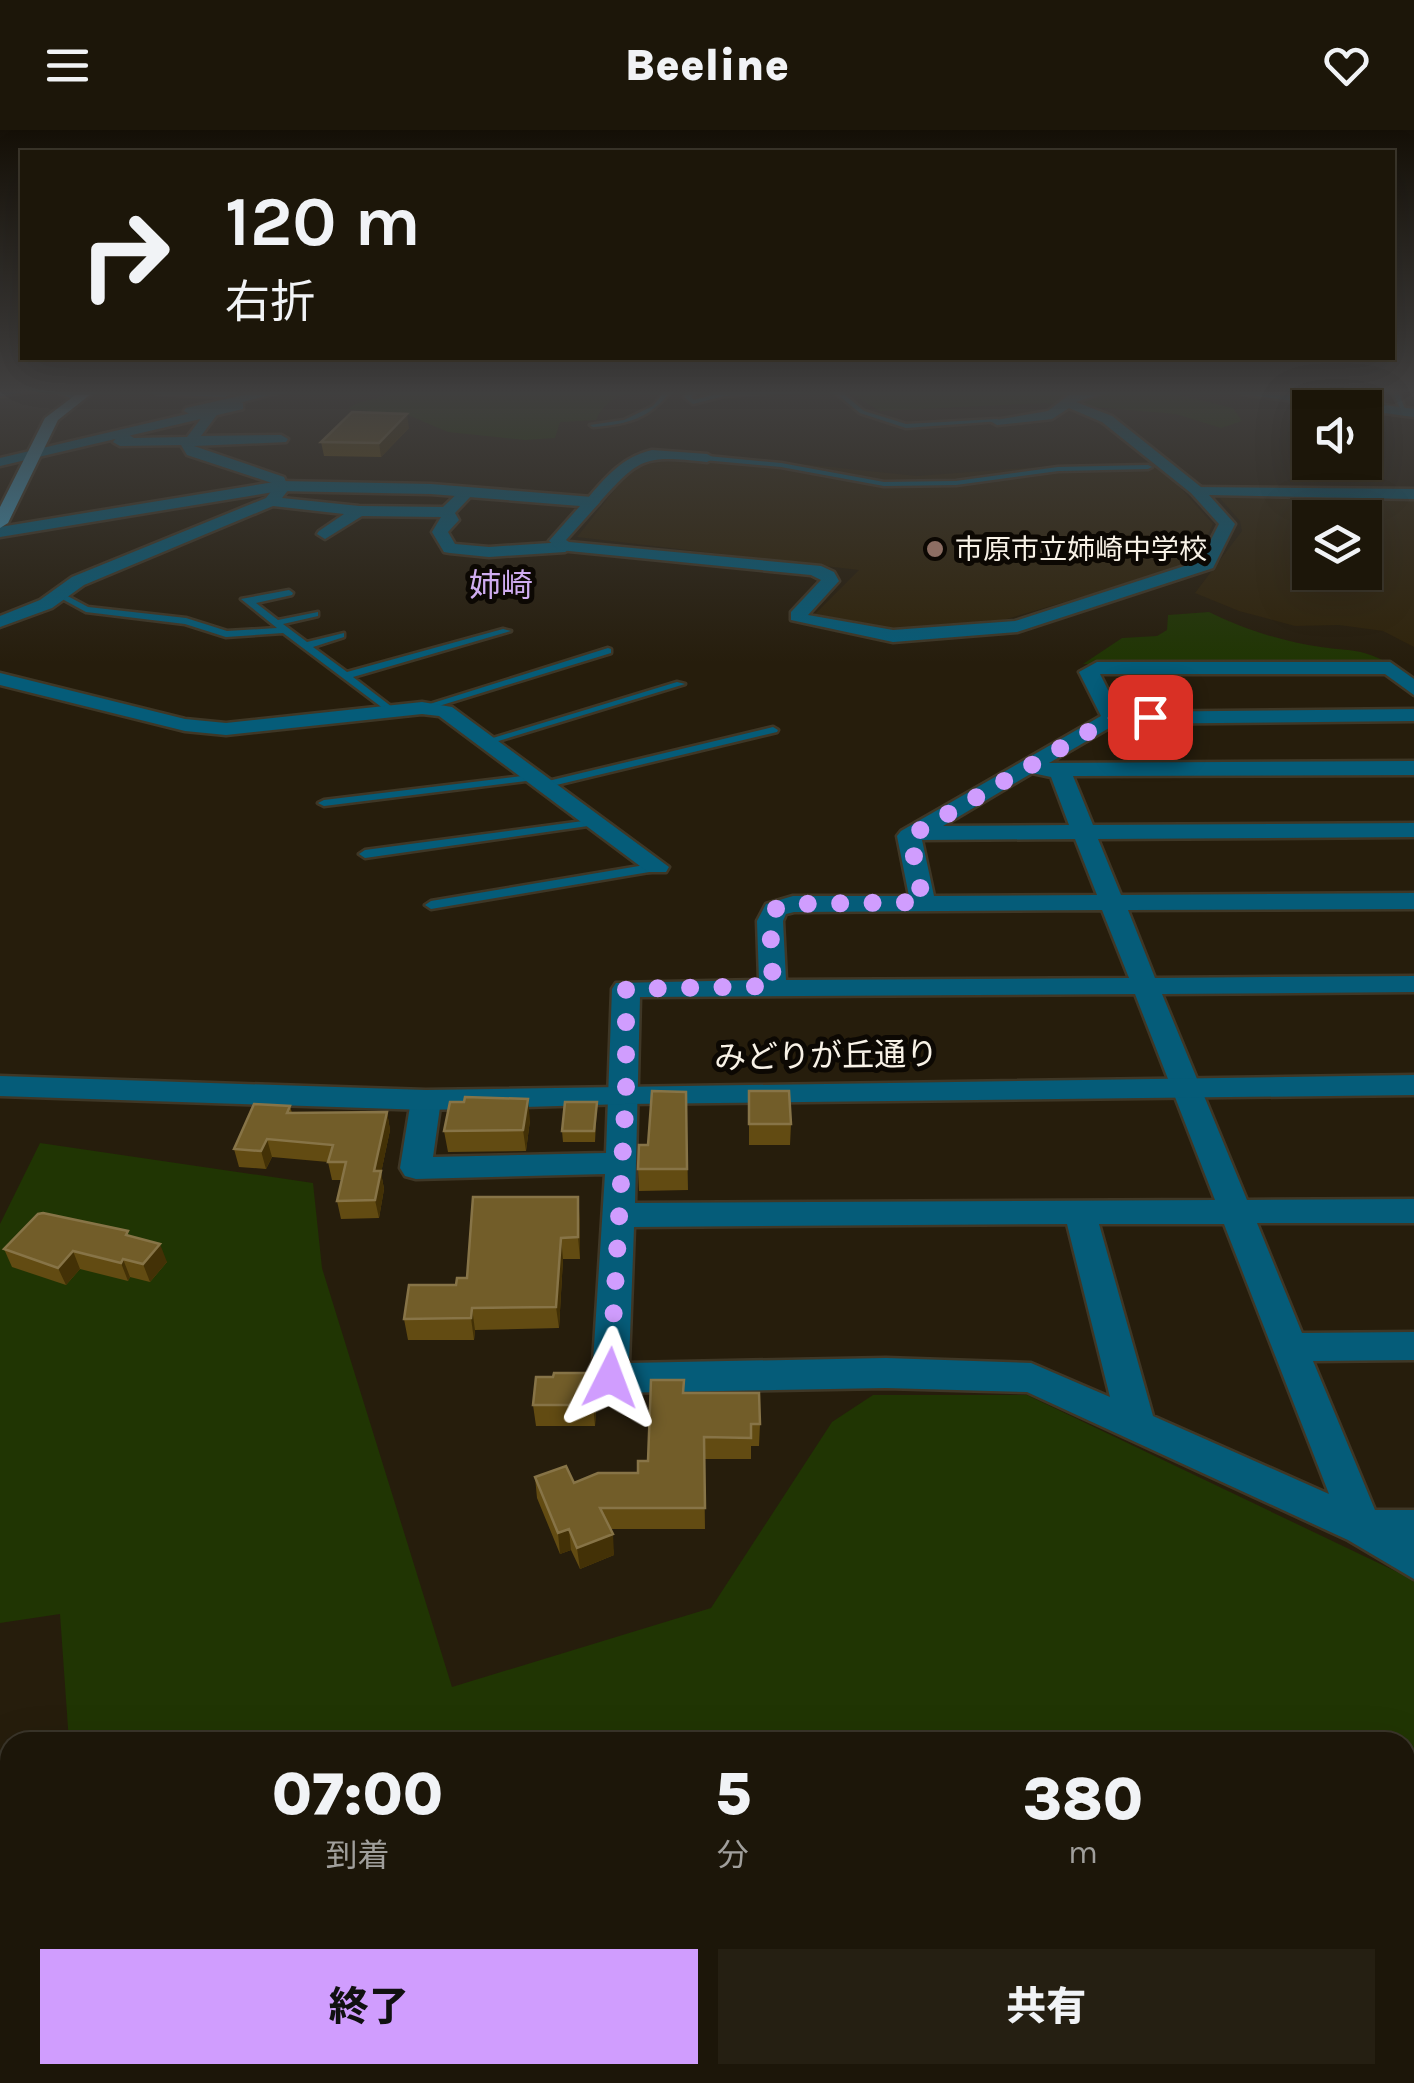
<!DOCTYPE html>
<html lang="ja">
<head>
<meta charset="utf-8">
<style>
  :root { --surface:#1c1609; --page:#251f12; --text:#f1f3f6; --muted:#a09f9c; --line:#3a352a; --accent:#d09dfe }
  body { margin:0; font-family:Karla,"Noto Sans JP",sans-serif; background:var(--page); color:var(--text); height:100vh; display:flex; flex-direction:column; font-size:38px; white-space:nowrap }
  * { box-sizing:border-box; margin:0 }
  p { font-size:32px; color:var(--muted) }
  .icon { flex:none; width:55px; height:55px; fill:none; stroke:currentColor; stroke-width:2; stroke-linecap:round; stroke-linejoin:round }
  .map { position:relative; flex:1; overflow:hidden }
  .drawer { position:absolute; left:0px; top:1602px; width:1415px; height:352px; display:flex; flex-direction:column; background:var(--surface); border-radius:30px 30px 0 0; box-shadow:0 10px 40px #0002,0 0 0 2px var(--line) }
  .drawer>* { flex:none }
  .banner { position:absolute; left:20px; top:20px; width:1375px; height:210px; border-radius:0px; box-shadow:0 10px 40px #0002,0 0 0 2px var(--line); background:#1c1609; color:var(--text); overflow:hidden }
  .controls { position:absolute; left:1292px; top:260px; display:grid; gap:20px }
  .controls a { display:grid; place-items:center; width:90px; height:90px; border-radius:0px; background:var(--surface); box-shadow:0 10px 40px #0002,0 0 0 2px var(--line); font-size:50px }
  .pin { position:absolute; display:grid; place-items:center; width:85px; height:85px; color:#fff; margin:-42px; border-radius:20px; box-shadow:0 5px 15px #0006 }
  .me { position:absolute; width:110px; margin:-55px; rotate:3deg; stroke-linejoin:round; filter:drop-shadow(0 0 8px #0008) }
  .turn { display:flex; align-items:center; gap:35px; height:210px; padding:0 40px; font-size:45px }
  .turn .icon { width:130px; height:130px; stroke-width:2.5 }
  .turn b { display:block; font-size:70px; line-height:85px }
  .eta { display:flex; justify-content:space-evenly; align-items:center; height:170px; text-align:center }
  .eta b { font-size:60px; font-weight:800; line-height:70px }
  .cta { display:flex; gap:20px; margin-top:auto; padding:20px 40px }
  .cta a { flex:1; height:115px; border-radius:0px; background:var(--accent); color:#111; font-size:40px; font-weight:800; line-height:115px; text-align:center }
  .cta a+a { background:var(--page); color:var(--text) }
  header { display:flex; justify-content:space-between; align-items:center; height:130px; padding:0 40px; background:var(--surface); font-size:45px; font-weight:800 }
  .map>svg:first-child { display:block }
  .built { fill:#2f230a; fill-rule:evenodd }
  .green { fill:#203503 }
  .lines { fill:none; stroke-linecap:round; stroke-linejoin:round }
  .stream { stroke:#003c6e; stroke-width:4 }
  .service-casing { stroke:#3f3726; stroke-width:5 }
  .minor-casing { stroke:#3f3726; stroke-width:5 }
  .tertiary-casing { stroke:#3f3726; stroke-width:5 }
  .primary-casing { stroke:#3f3726; stroke-width:5 }
  .service { fill:#055c79; fill-rule:evenodd }
  .minor { fill:#055c79; fill-rule:evenodd }
  .tertiary { fill:#055c79; fill-rule:evenodd }
  .primary { fill:#3e94b7; fill-rule:evenodd }
  .wall { fill:#624b12 }
  .shaded-wall { fill:#433106 }
  .building { fill:#725d29; stroke:#877447; stroke-width:2.5 }
  .route { stroke:#d09dfe; stroke-width:18; stroke-dasharray:0 32.4 }
  .education-dot { fill:#8d6e63; stroke:#0c0803; stroke-width:4 }
  .labels { text-anchor:middle; dominant-baseline:central; stroke-width:10; stroke-linejoin:round; paint-order:stroke }
  .far-poi-label { font-size:28px; fill:#f8f2e7; stroke:#0c0803; text-anchor:start }
  .far-quarter-label { font-size:32px; fill:#d0adf1; stroke:#0c0803 }
  .street-label { font-size:32px; fill:#f8f2e7; stroke:#0c0803 }
</style>
</head>
<body>
<header><svg class="icon" aria-label="menu" viewBox="0 0 24 24"><path d="M4 6h16M4 12h16M4 18h16"/></svg>Beeline<svg class="icon" aria-label="heart" viewBox="0 0 24 24"><path d="M12 20l-8-8c-3-5 5-10 8-4 3-6 11-1 8 4z"/></svg></header>
<div class="map">
<svg width="1414" height="1953" viewBox="0 0 1414 1953">
  <rect width="100%" height="100%" fill="#261d0c"/>
  <path class="built" d="M713 325 917 346 1052 336 1158 333 1213 394 1196 429 1187 436 993 493 902 500 814 485 859 440 577 407 639 329 653 326 706 330Z
    M1218 366 1414 369V517L1383 501 1339 495 1295 496 1239 481 1195 463 1242 401 1240 391ZM1310 388H1365V442H1310Z"/>
  <path class="green" d="M407 260H662C634 261 608 262 596 290L560 292 555 308 525 310 448 302 408 285 348 279 357 273Z
    M845 260H1159L1233 278 1242 291 1221 298 1176 284 1045 273 880 281Z
    M1209 482C1243 499 1284 512 1321 517 1354 522 1356 517 1389 533L1083 534 1122 508 1157 506 1167 500 1168 485Z
    M40 1013 313 1053 322 1138 452 1557 711 1478 832 1292 873 1265H1027L1414 1450V1953H81L80 1945H1405V1612H69L60 1484 0 1493V1094Z"/>
  <g class="lines">
    <path class="stream" d="M216 278 237 260
      M190 312 219 328"/>
    <defs>
      <path id="service" d="M666 260H672C649 289 629 294 593 297L590 295 624 290 653 276Z
        M693 260H700L691 267 694 270 724 262 804 260 724 266 693 274 684 267Z
        M832 260H839L864 281 906 294 997 289 1000 291 906 298 860 283Z
        M1392 260H1398L1406 282 1401 281Z
        M707 326 781 333 884 352 956 351 1058 337 1148 335 1152 337 1148 339 1058 341 956 355 884 356 781 337 704 330Z
        M289 460 293 463 292 465 256 473 278 490 318 482V486L283 494 307 512 344 503V507L313 517 347 542 503 499 511 501 353 547 396 580 397 582 392 585 283 503 226 507 185 494 86 482 55 465 62 463 88 477 186 488 227 501 277 498 241 469Z
        M608 518 611 519V523L426 580 417 578Z
        M677 552 685 554 492 613 483 611Z
        M773 597 778 600 777 602 548 657 542 654 548 651Z
        M538 644 544 647 542 649 324 676 318 673 324 670Z
        M598 689 604 692 602 694 365 728 359 724 365 720Z
        M657 733 663 737 661 740 431 779 425 775 431 771Z"/>
      <path id="minor" d="M0 260H41L0 266Z
        M53 260H69L82 267 76 271Z
        M151 260H227L231 263 225 267 157 264Z
        M266 260H288L216 279 219 282 201 306 281 305 288 309 286 312 194 316 284 347 289 359 282 368 359 376 443 377 463 358H473V364L455 383 459 390 448 402 455 414 489 417 565 412 573 417 565 422 489 427 450 423 444 422 432 402 441 387 362 386 325 409 317 404 319 401 344 384 273 376 84 455 52 478 0 497V486L40 470 72 447 266 368 273 359 272 353 187 325 181 315 120 316 113 312 117 307 114 304 121 300 134 308 187 307 206 282 191 285 184 281 186 278Z
        M1090 260H1111L1076 272 1112 286 1201 357V363H1191L1102 292 1069 278 1052 289 997 295 990 291 1048 281 1070 264Z
        M652 320 707 324 714 328 707 332C643 325 640 327 597 375H587V369C606 347 622 327 652 320Z
        M1097 532H1390L1414 549V565L1385 544H1100L1119 582 1414 579V591L1116 594 1049 633 1414 631V645L1073 646 1093 695 1414 693V707L1098 709 1121 765 1414 763V779L1128 780 1155 848 1414 846V862L1162 864 1247 1070 1414 1069V1093H1257L1302 1203 1414 1202V1230L1313 1231 1375 1380H1414V1449L1348 1410 1027 1262 886 1258 610 1263 597 1258 592 1248 605 1044 416 1049 405 1046 400 1038 411 970 415 963H437L441 970 433 1027 606 1023 612 859 616 853 759 850 757 791 766 774 793 766H909L897 706 901 701 1101 586 1079 542ZM1032 643 1051 647 1069 695 943 696ZM1075 709 1097 765 934 766 922 710ZM1102 780 1129 848 786 850 783 791 786 784 794 782ZM1135 864 1215 1070 635 1073 640 867ZM1067 1094 1110 1267 1031 1233 886 1228 629 1233 634 1097ZM1099 1094H1224L1329 1364 1153 1286Z
        M0 543 185 589 226 593 422 572 452 577 669 737 666 742H648L439 586 422 584 226 605 185 601 0 555Z"/>
      <path id="tertiary" d="M1237 260H1270L1414 279V287L1243 264Z
        M238 272 243 273V279L0 336V328Z
        M280 351 431 354 592 367 600 372 566 410 569 412 821 436 834 442 839 451 808 485 893 500 1015 491 1200 431 1219 394 1191 363V357L1414 359V369L1209 365 1235 394 1213 438 1017 502 893 512 791 490V482L821 450 811 445 559 420 549 411 580 376 431 364 280 361 0 407V397Z
        M1414 945V965L625 974 426 980 0 966V946L426 960Z"/>
      <path id="primary" d="M82 260H96L58 290 8 393 0 398V377L45 288Z"/>
    </defs>
    <use href="#service" class="service-casing"/>
    <use href="#minor" class="minor-casing"/>
    <use href="#tertiary" class="tertiary-casing"/>
    <use href="#primary" class="primary-casing"/>
    <use href="#service" class="service"/>
    <use href="#minor" class="minor"/>
    <use href="#tertiary" class="tertiary"/>
    <use href="#primary" class="primary"/>
  </g>
  <path class="wall" d="M409 298 381 327 324 326 321 312Z
    M749 961 791 994 790 1015H749Z
    M686 962 688 1060 639 1061 638 1039 648 1015Z
    M597 972 595 1012H563L562 1001Z
    M290 976 292 983 387 982 390 1000 381 1043 384 1059 379 1088 341 1089 337 1071 341 1050H332L328 1032 272 1027 266 1039 239 1037 234 1019Z
    M530 990 526 1021 448 1022 444 1001Z
    M580 1089V1129H563L559 1198 475 1200 474 1210H408L404 1189 467 1148Z
    M130 1106 167 1132 150 1152 130 1147 128 1151 80 1139 66 1155 12 1137 4 1119Z
    M553 1247 597 1264 595 1296H536L533 1275Z
    M684 1263 760 1294 759 1316H751V1329H704L705 1399H610L614 1425 580 1439 571 1420 560 1424 537 1368 535 1347 574 1353 638 1343 648 1331Z"/>
  <path class="shaded-wall" d="M407 284 409 298 381 327 379 313Z
    M528 969 530 990 526 1021 523 1000Z
    M387 982 390 1000 381 1043 384 1059 379 1088 375 1070 374 1041Z
    M267 1009 272 1027 266 1039 261 1021Z
    M578 1067 580 1089V1129L578 1107Z
    M561 1108 563 1129 559 1198 556 1177Z
    M160 1114 167 1132 150 1152 143 1134Z
    M73 1121 80 1139 66 1155 58 1138Z
    M123 1129 130 1147 128 1151 121 1133Z
    M472 1178 475 1200 474 1210 471 1188Z
    M595 1243 597 1264 595 1296 593 1275Z
    M569 1399 571 1420 560 1424 558 1403Z
    M613 1404 614 1425 580 1439 577 1418Z"/>
  <path class="building" d="M352 282 407 284 379 313 321 312Z
    M652 961 686 962 687 1039H638L639 1015H648Z
    M749 961H789L791 994H749Z
    M465 967 528 969 523 1000 444 1001 450 972H464Z
    M565 972H597L594 1001H562Z
    M254 974 290 976 287 983 387 982 374 1041H381L375 1070 337 1071 346 1032H328L333 1015 267 1009 261 1021 234 1019Z
    M473 1067H578V1107L561 1108 556 1177 472 1178 471 1188 404 1189 409 1155H456L457 1148H467Z
    M43 1083 128 1101 126 1105 160 1114 143 1134 123 1129 121 1133 73 1121 58 1138 4 1119 38 1084Z
    M554 1243H595L593 1275H533L536 1247H553Z
    M651 1250H684L683 1263H759L760 1294H751V1308L704 1307 705 1378H600L613 1404 577 1418 569 1399 558 1403 535 1347 566 1336 574 1353 598 1343H638V1331H648Z"/>
  <linearGradient id="sky" x2="0" y2="1"><stop stop-color="#151007"/><stop offset="0.49" stop-color="#414040"/><stop offset="1" stop-color="#414040" stop-opacity="0"/></linearGradient>
  <rect width="1414" height="533" fill="url(#sky)"/>
  <g class="lines">
    <path class="route" d="M610 1248 626 964V859L773 856 770 791 775 779 793 774 923 772 910 706 1112 588 1150 587"/>
  </g>
  <circle class="education-dot" cx="935" cy="419" r="10"/>
  <g class="labels">
    <g class="far-poi-label">
      <text x="955" y="419">市原市立姉崎中学校</text>
    </g>
    <g class="far-quarter-label">
      <text x="501" y="455">姉崎</text>
    </g>
    <g class="street-label">
      <text transform="translate(826 926) rotate(-1)">みどりが丘通り</text>
    </g>
  </g>
</svg>
<div class="controls">
<a><svg class="icon" aria-label="sound" viewBox="0 0 24 24"><path d="M4 9h4l5-4v14l-5-4H4zM17 9q2 3 0 6"/></svg></a>
<a><svg class="icon" aria-label="layers" viewBox="0 0 24 24"><path d="M12 4l9 5-9 5-9-5zM3 14l9 5 9-5"/></svg></a>
</div>
<div class="pin" style="left:1150px;top:587px;background:#d93025"><svg class="icon" aria-label="arrive" viewBox="0 0 24 24"><path d="M6 21V4h12l-3 4 3 4H6"/></svg></div>
<svg class="me" style="left:610px;top:1248px" viewBox="-20 -20 40 40"><path d="M0-17L14 15 0 8-14 15z" fill="#d09dfe" stroke="#fff" stroke-width="4"/></svg>
<div class="banner">
<div class="turn"><svg class="icon" aria-label="right" viewBox="0 0 24 24"><path d="M7 20v-9h11M14 6l5 5-5 5"/></svg><div><b>120 m</b>右折</div></div>
</div>
<section class="drawer">
<div class="eta">
<div><b>07:00</b><p>到着</p></div>
<div><b>5</b><p>分</p></div>
<div><b>380</b><p>m</p></div>
</div>
<div class="cta"><a>終了</a><a>共有</a></div>
</section>
</div>
</body>
</html>
